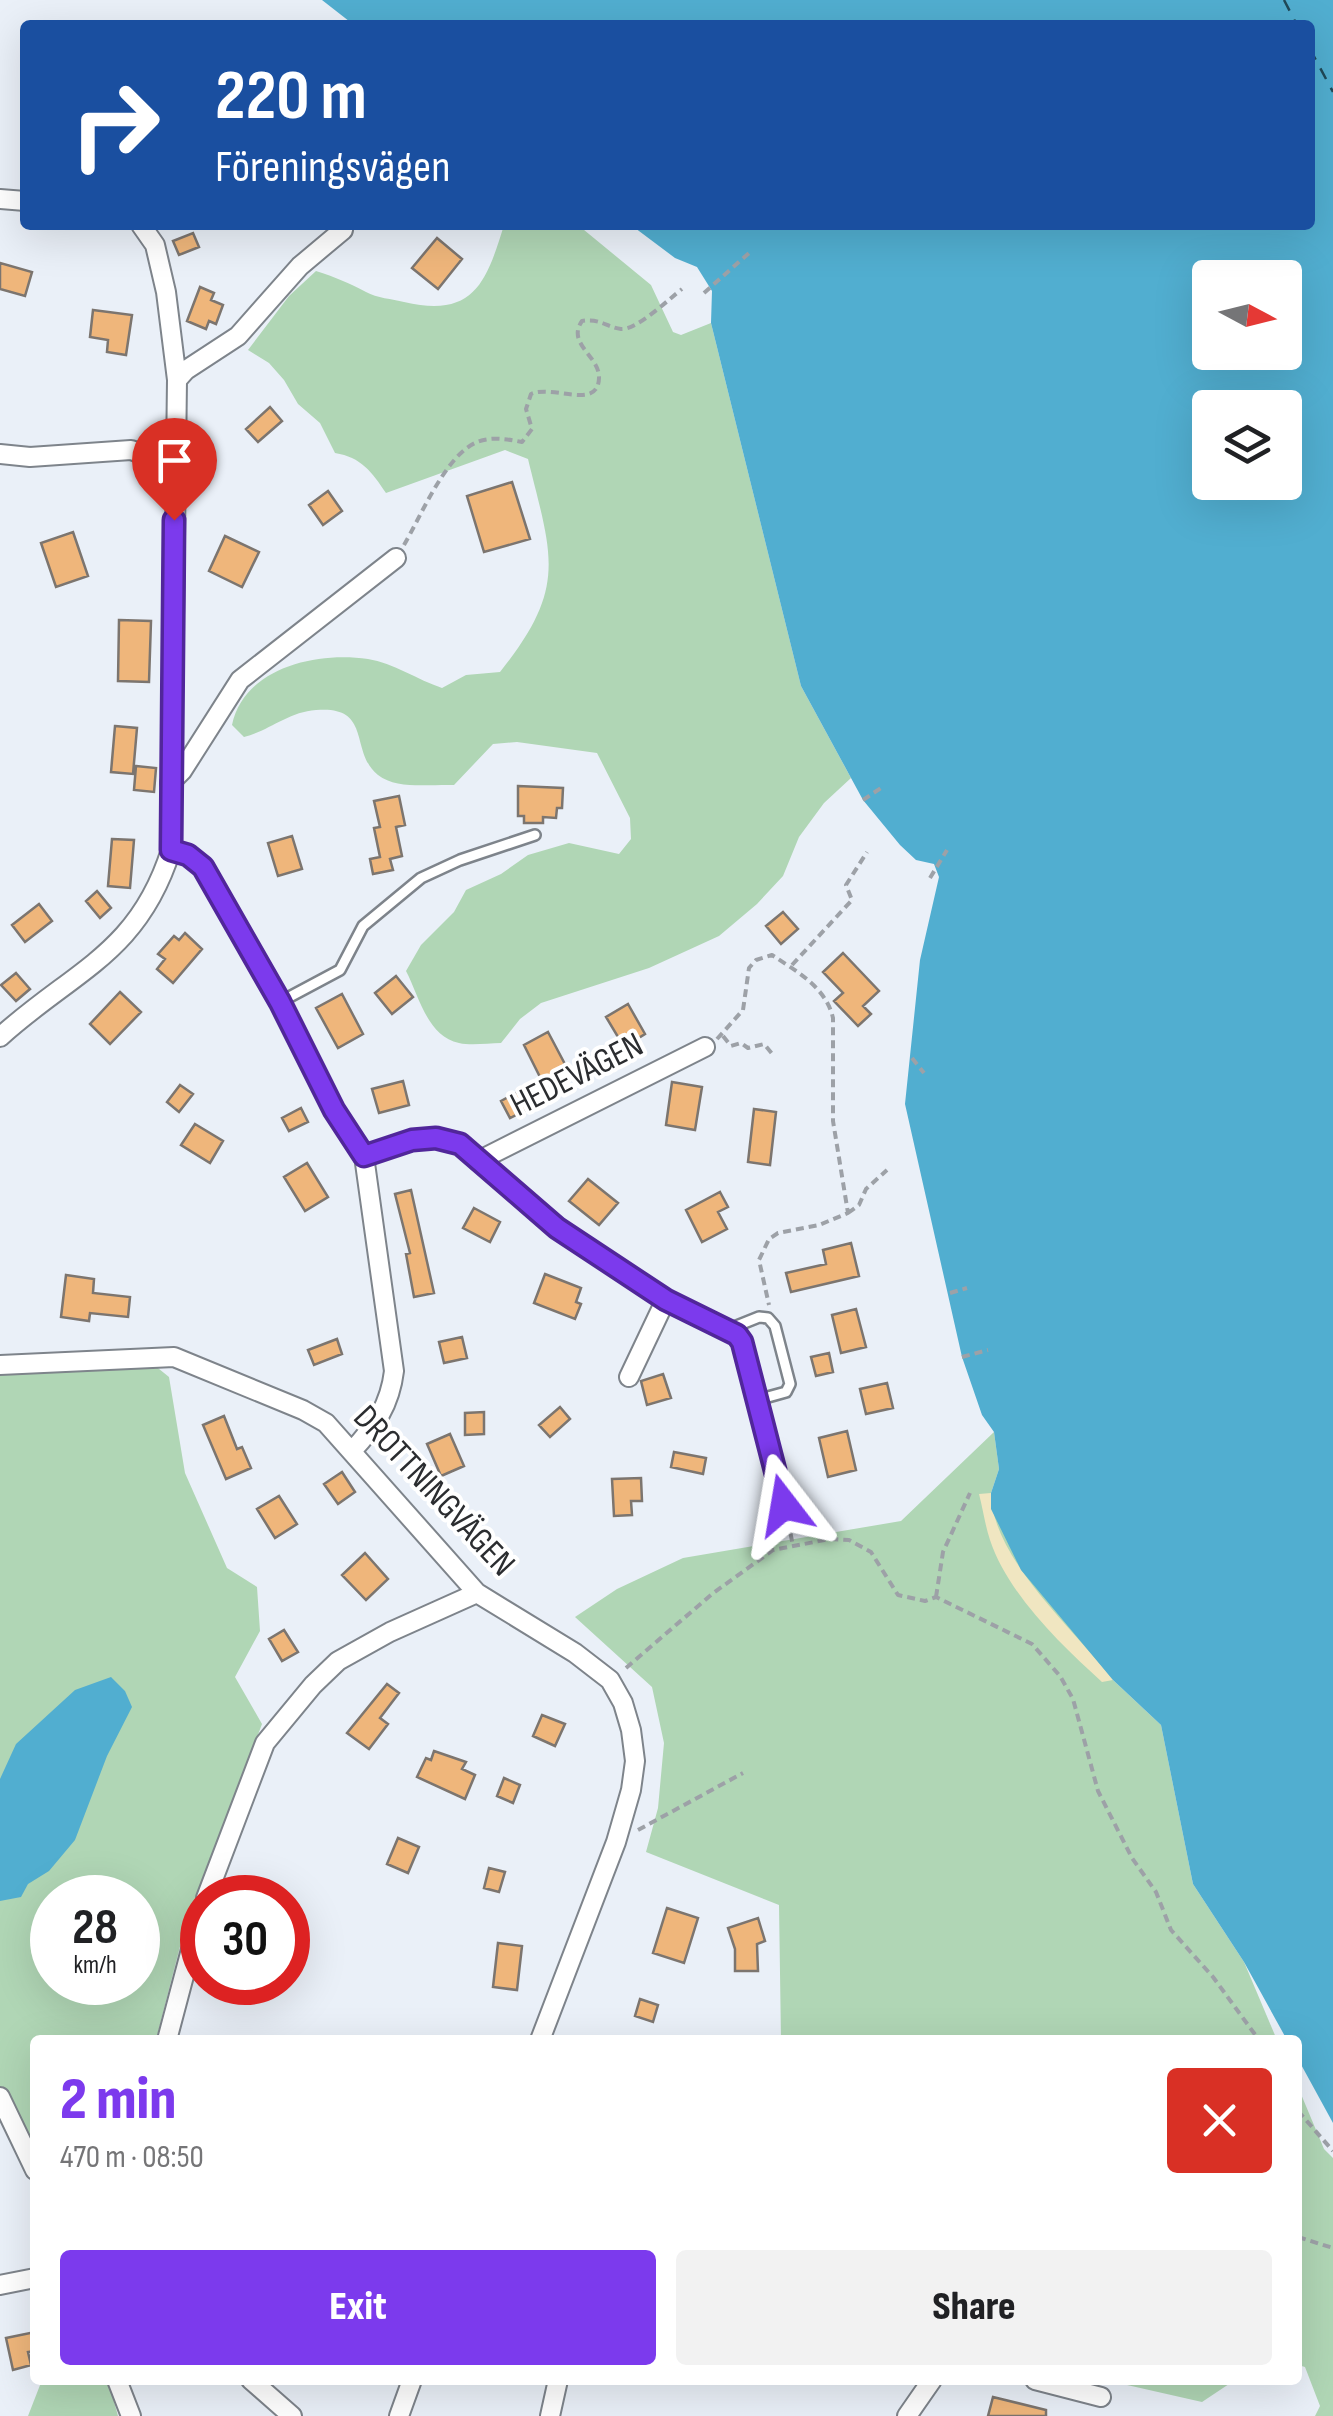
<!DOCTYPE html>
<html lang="en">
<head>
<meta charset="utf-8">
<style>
  :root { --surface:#fff; --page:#f2f2f2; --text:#202124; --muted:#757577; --accent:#7c3aed }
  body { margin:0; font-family:"Sofia Sans Condensed",sans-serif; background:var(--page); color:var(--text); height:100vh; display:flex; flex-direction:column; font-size:38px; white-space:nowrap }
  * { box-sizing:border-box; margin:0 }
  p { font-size:32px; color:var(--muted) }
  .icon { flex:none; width:55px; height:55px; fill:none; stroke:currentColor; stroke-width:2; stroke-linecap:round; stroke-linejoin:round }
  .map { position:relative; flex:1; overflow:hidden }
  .details { position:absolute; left:30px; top:2035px; width:1272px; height:350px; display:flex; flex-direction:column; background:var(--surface); border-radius:10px; box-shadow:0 10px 40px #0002 }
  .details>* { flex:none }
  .top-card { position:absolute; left:20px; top:20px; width:1295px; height:210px; border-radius:10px; box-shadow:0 10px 40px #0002; background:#1a4fa0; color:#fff; overflow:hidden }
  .needle { width:65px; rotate:97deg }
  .tools { position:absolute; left:1192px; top:260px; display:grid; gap:20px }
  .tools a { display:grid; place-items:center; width:110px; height:110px; border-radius:10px; background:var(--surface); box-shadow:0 10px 40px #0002; font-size:50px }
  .speed { position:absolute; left:30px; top:1875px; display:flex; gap:20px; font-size:50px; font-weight:700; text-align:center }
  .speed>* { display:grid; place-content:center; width:130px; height:130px; border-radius:50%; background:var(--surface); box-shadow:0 10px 40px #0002; line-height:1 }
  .speed small { font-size:25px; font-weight:400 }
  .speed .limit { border:15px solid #d22; background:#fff; color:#111 }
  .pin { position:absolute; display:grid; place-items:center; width:85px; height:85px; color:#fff; margin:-102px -42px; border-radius:50% 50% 50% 0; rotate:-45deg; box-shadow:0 0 10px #0007 }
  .pin .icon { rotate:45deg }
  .me { position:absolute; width:110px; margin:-55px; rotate:346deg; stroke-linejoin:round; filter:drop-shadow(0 0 8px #0008) }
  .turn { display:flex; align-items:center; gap:35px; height:210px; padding:0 30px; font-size:45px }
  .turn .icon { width:130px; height:130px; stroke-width:2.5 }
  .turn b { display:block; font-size:70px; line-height:85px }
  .round { display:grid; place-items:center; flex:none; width:105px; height:105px; border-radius:10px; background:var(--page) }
  .head { display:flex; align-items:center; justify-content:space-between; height:170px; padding:0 30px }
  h1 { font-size:60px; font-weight:800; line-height:75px; color:var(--accent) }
  .primary-button { display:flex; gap:20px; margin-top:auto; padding:20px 30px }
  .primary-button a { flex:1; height:115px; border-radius:10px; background:var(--accent); color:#fff; font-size:40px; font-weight:800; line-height:115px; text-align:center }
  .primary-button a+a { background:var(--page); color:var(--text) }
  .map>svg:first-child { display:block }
  .green { fill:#b0d6b5; fill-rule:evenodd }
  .sand { fill:#f0e6c1 }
  .water { fill:#51aed0; fill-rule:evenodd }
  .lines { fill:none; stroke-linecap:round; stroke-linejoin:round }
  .ferry { stroke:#204958; stroke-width:2.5; stroke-dasharray:12 10; stroke-linecap:butt }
  .building { fill:#efb67b; stroke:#7c756f; stroke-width:2.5 }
  .service-casing { stroke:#7e848b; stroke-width:14 }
  .minor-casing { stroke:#7e848b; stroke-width:22 }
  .path { stroke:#9da1a7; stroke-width:4; stroke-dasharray:8 5; stroke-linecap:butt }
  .service { stroke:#fff; stroke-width:9 }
  .minor { stroke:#fff; stroke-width:18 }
  .route-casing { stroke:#51269a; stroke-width:25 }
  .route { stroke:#7c3aed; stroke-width:18 }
  .labels { text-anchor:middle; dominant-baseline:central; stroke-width:8; stroke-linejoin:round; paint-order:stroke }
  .street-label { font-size:35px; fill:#2b2d30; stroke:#fff }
</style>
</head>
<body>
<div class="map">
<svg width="1333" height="2416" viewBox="0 0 1333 2416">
  <rect width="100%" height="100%" fill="#eaf0f8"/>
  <path class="green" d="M504 225H578L651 285 673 332 681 335 711 323 801 686 851 778 824 803 799 837 783 876 757 904 719 936 649 968 541 1003 520 1019 501 1043C488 1043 472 1046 459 1043 427 1036 419 996 406 971L421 945 454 912 466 890 501 874 528 855 569 843 619 854 631 839 630 818 597 753 517 742 493 744 454 785C431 784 397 790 378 775 349 752 373 705 316 710 288 712 269 731 244 737L232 725C244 668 316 651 368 659 393 663 418 680 442 688L466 675 500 672C568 587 552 557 528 459L505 450 386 493C372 472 361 457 335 453L320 423 298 404 284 380 269 363 248 350 289 296 316 271C335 277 349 283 366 292 377 298 392 299 404 302 473 318 486 284 504 225Z
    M143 1356 169 1377 185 1473 227 1568 257 1587 260 1631 235 1677 262 1724 184 1931 156 2040H35V2150L13 2104 0 2087V1360ZM52 1898H138V1982H52Z
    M994 1432 999 1469 991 1493 1113 1680 1161 1725 1193 1884 1244 1962 1277 2040H781L779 1905 646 1852 658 1808 664 1743 652 1687 575 1617 617 1589 683 1558 901 1521Z
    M1298 2087 1324 2149 1333 2158V2416H1315L1320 2406 1305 2367 1298 2365Z
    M42 2380H108L118 2416H28Z
    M1105 2380H1235L1202 2402Z"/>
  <path class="sand" d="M991 1493C992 1559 1075 1630 1113 1680L1102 1682C1061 1645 1008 1594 990 1540 985 1525 983 1509 979 1494Z"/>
  <path class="water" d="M322 0H1333V2123L1298 2059V2040H1287L1244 1962 1193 1884 1161 1725 1113 1680 1021 1570 991 1509V1493L999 1469 994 1432 982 1415 962 1357 905 1104 920 960 939 877 934 864 916 860 900 845 863 800 801 686 711 323 712 291 697 267 675 258 631 225H1310V25H354ZM1210 278H1285V352H1210ZM1210 408H1285V482H1210Z
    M111 1677 125 1691 132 1707 107 1756 75 1840 49 1871 28 1884 21 1897 0 1901V1779L16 1744 75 1690Z"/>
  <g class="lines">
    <path class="ferry" d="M1284 0 1297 25
      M1310 49 1333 92"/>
  </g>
  <path class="building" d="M193 233 199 247 179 255 173 241Z
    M437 238 462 259 438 289 412 268Z
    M0 263 32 272 25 296 0 289Z
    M200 287 214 293 211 300 223 305 216 324 209 321 206 329 187 321Z
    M93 310 132 315 126 355 107 352 108 340 90 337Z
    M270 407 282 421 258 442 246 429Z
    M512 482 530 539 484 552 467 496Z
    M328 491 342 511 323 525 309 505Z
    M73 532 88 576 56 587 41 543Z
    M225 536 259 552 242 587 209 571Z
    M119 620 151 621 149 682 118 681Z
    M115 726 137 728 133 774 111 772Z
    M136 766 156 768 154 792 134 790Z
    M518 786 563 788 562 808H557L556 818 543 817V823H524V816H518Z
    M399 796 405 825 396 827 402 856 390 859 393 870 373 874 370 859 380 857 374 828 380 827 374 801Z
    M292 836 302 869 278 876 268 843Z
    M112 839 134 840 130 888 108 886Z
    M97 891 111 908 100 918 86 901Z
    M39 904 52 921 25 942 12 925Z
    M783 912 798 929 781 944 766 926Z
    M185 933 202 949 173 983 157 969 165 959 158 954 174 936 179 940Z
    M843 953 879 991 863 1006 871 1014 858 1026 834 1001 843 993 823 972Z
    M16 973 30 989 16 1001 1 985Z
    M396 976 413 997 392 1014 375 993Z
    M120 992 141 1012 110 1044 90 1024Z
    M342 994 363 1034 338 1048 316 1008Z
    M628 1004 645 1034 624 1047 606 1017Z
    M548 1032 567 1068 542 1081 524 1045Z
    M403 1081 409 1105 379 1113 372 1089Z
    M672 1082 702 1087 695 1130 666 1125Z
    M180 1085 193 1094 179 1112 167 1102Z
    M529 1086 538 1104 510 1118 501 1101Z
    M301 1108 308 1122 289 1131 282 1118Z
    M754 1109 776 1112 770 1165 748 1162Z
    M195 1124 223 1141 210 1163 181 1145Z
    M307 1163 328 1197 305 1211 284 1177Z
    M588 1179 618 1203 599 1225 569 1201Z
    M411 1190 434 1293 414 1297 406 1254 410 1253 395 1194Z
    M720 1192 728 1207 718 1212 727 1229 702 1242 686 1210Z
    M474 1208 500 1222 490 1242 463 1228Z
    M851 1243 859 1276 791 1292 786 1273 826 1264 823 1250Z
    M545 1274 581 1288 576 1302 581 1304 575 1319 534 1303Z
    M66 1275 94 1279 93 1293 130 1297 128 1317 90 1313 89 1321 61 1317Z
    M856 1309 866 1347 841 1353 832 1315Z
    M462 1337 467 1358 444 1363 439 1342Z
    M337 1339 342 1354 314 1365 308 1350Z
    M829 1353 833 1372 816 1376 811 1357Z
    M663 1374 671 1398 647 1405 641 1381Z
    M887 1383 893 1408 866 1414 860 1389Z
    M560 1407 570 1419 550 1437 539 1425Z
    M484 1412V1434L465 1435V1413Z
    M224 1416 237 1449 242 1447 251 1468 226 1479 203 1425Z
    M847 1431 856 1470 828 1477 819 1438Z
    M450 1434 464 1466 441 1476 427 1444Z
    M674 1452 706 1458 703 1474 671 1467Z
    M342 1472 355 1492 338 1504 324 1484Z
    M641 1478 642 1501H631L632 1515 614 1516 612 1479Z
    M279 1496 297 1524 275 1538 257 1509Z
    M365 1553 388 1579 366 1600 342 1575Z
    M284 1630 298 1652 282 1661 269 1639Z
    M387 1684 399 1693 380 1718 388 1724 369 1749 347 1733Z
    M542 1715 565 1724 555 1746 533 1736Z
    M434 1751 466 1762 462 1769 475 1775 465 1799 417 1777 426 1758 431 1760Z
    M504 1778 520 1785 513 1803 497 1796Z
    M398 1838 419 1847 408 1873 387 1864Z
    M489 1868 505 1872 499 1892 484 1888Z
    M667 1908 698 1918 684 1963 653 1953Z
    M758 1918 765 1941 757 1944 758 1971H735V1949L728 1928Z
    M498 1943 522 1946 517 1990 493 1987Z
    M640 1999 658 2005 653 2022 635 2016Z
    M35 2332V2351L28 2352 31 2365 13 2370 6 2338Z
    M993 2397 1046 2410V2416H988Z"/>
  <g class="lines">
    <defs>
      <path id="service" d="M280 1002 340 970 363 926 421 878 460 860 535 835
        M729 1329 759 1317 768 1318 775 1326 790 1384 786 1392 757 1400"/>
      <path id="minor" d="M0 199 25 201
        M141 225 155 245 166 292 177 380 171 850
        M177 380 186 370 238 336 300 266 343 230
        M0 454 30 457 131 450 175 465
        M170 783 182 771 240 680 396 558
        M0 1037C74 970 138 954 171 850L188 855 203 867 280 1002 334 1110 364 1156 394 1371C390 1405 375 1426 352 1451
        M364 1156 413 1140 436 1138 460 1144 557 1228 592 1252 666 1299 737 1335 742 1342 785 1505
        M478 1161 705 1047
        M0 1365 174 1357 303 1410 326 1423 477 1593 575 1653 610 1680 623 1703 631 1730 635 1761 631 1790 616 1842 540 2040
        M629 1377 666 1299
        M206 1898 265 1743 313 1685 338 1661 390 1632 477 1593
        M167 2040 202 1908
        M0 2097 35 2170
        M0 2285 35 2278
        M117 2380 131 2416
        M251 2380 292 2416
        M1035 2380 1101 2397
        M399 2416 412 2380
        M550 2416 558 2380
        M907 2416 932 2380"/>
    </defs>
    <use href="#service" class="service-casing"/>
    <use href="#minor" class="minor-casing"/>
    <path class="path" d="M704 293 749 253
      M404 545C421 516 445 457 475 443 490 436 506 439 522 442L532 429 526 409 531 394C553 384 598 411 599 378 600 356 566 344 582 321 600 318 606 327 621 329 637 330 669 299 682 289
      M863 800 884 786
      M930 878 947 850
      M792 965 852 900 846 885 867 852
      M723 1036 731 1046 741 1043 748 1048 764 1044 774 1056
      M717 1039 743 1010 749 968 756 960 772 955C796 971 826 987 833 1018V1121L848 1213 819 1225 778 1233 769 1239 759 1260 769 1305
      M912 1058 924 1073
      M848 1213 859 1205 866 1189 887 1170
      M950 1293 967 1288
      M962 1357 988 1350
      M788 1521 793 1546
      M936 1597 943 1552 970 1493
      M626 1668 712 1594 773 1550 830 1539 849 1540 871 1552 898 1595 925 1601 936 1597 1032 1644 1060 1676 1073 1699 1098 1791 1132 1858 1156 1892 1171 1930 1213 1977 1259 2040
      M638 1830 743 1773
      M1298 2111 1333 2151
      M1298 2237 1333 2248"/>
    <use href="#service" class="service"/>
    <use href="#minor" class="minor"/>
  </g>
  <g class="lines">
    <defs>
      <path id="route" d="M174 520 171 850 188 855 203 867 280 1002 334 1110 364 1156 412 1140 436 1138 460 1144 557 1228 666 1300 737 1335 742 1342 784 1505"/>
    </defs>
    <use href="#route" class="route-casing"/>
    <use href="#route" class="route"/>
  </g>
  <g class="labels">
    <g class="street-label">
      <text transform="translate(577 1075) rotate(-27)">HEDEVÄGEN</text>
      <text transform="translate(434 1491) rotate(47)">DROTTNINGVÄGEN</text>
    </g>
  </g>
</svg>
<div class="tools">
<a><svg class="needle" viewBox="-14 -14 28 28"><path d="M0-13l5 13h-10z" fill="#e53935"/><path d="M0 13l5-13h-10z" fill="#757577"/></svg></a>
<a><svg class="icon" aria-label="layers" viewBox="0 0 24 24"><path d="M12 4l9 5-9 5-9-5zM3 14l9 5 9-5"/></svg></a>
</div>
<div class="speed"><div>28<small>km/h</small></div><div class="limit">30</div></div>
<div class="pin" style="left:174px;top:520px;background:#d93025"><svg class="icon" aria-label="arrive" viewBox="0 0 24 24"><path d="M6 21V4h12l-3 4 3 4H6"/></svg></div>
<svg class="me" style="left:784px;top:1505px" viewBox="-20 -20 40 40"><path d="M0-17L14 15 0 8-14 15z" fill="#7c3aed" stroke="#fff" stroke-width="4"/></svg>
<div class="top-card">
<div class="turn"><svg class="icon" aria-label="right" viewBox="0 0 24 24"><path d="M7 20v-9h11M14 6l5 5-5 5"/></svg><div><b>220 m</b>Föreningsvägen</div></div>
</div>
<section class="details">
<div class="head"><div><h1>2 min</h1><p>470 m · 08:50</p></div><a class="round" style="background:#d93025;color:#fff"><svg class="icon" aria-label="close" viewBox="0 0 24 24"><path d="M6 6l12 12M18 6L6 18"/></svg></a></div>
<div class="primary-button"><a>Exit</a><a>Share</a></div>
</section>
</div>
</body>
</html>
